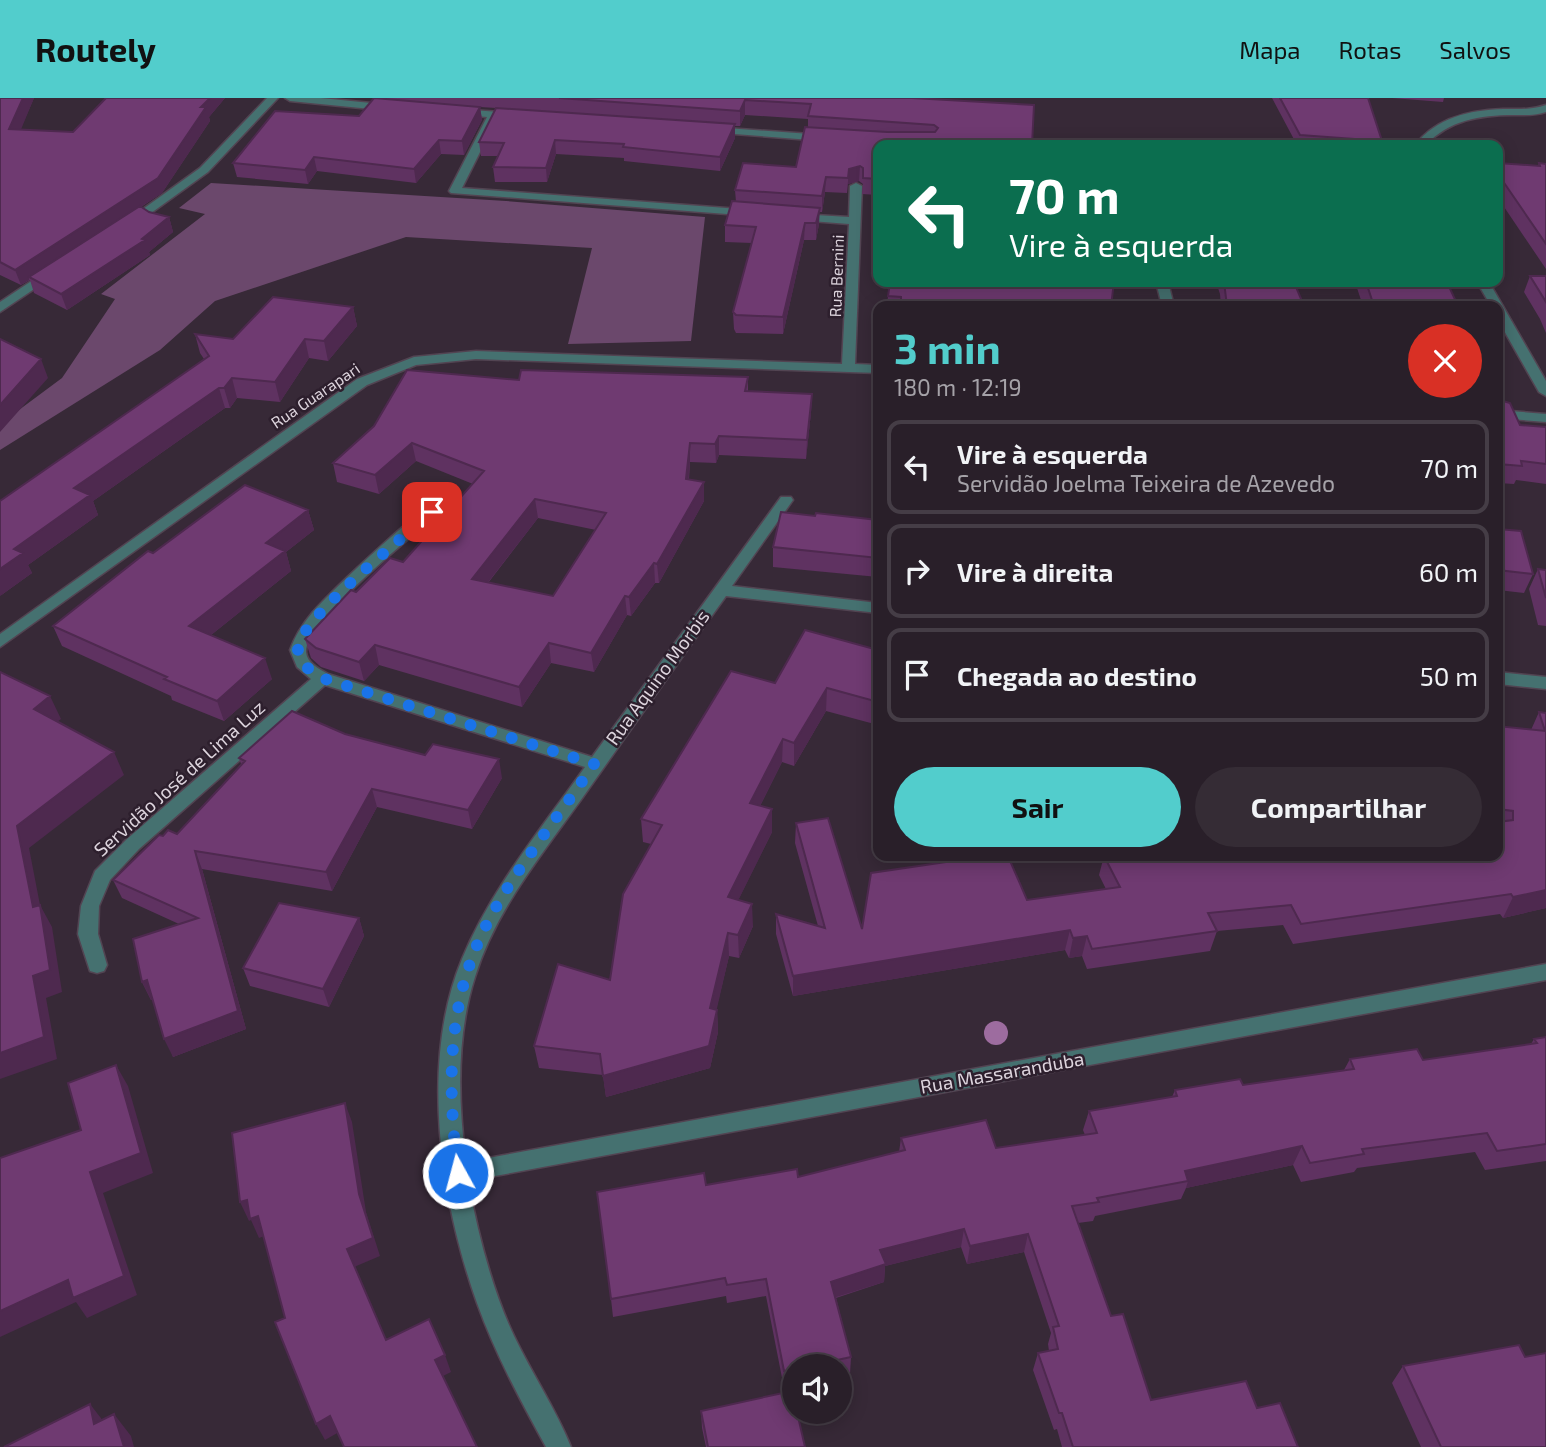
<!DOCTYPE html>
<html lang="pt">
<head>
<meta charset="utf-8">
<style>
  :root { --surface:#291f29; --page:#352c35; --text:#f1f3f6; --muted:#a5a2a8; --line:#453d46; --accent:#52cdcc }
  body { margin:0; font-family:"Exo 2",sans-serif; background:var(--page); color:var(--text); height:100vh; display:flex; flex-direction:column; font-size:26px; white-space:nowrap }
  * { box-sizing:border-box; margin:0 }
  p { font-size:23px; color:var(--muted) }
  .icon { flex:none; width:38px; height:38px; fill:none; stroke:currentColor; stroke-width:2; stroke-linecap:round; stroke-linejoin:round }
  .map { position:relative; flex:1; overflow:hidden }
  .details { position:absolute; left:873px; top:203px; width:630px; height:560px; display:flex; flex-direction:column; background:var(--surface); border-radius:14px; box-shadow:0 4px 18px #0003,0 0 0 2px var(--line) }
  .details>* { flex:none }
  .guide { position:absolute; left:873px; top:42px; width:630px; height:147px; border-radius:14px; box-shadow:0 4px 18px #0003,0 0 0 2px var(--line); background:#0b6e4f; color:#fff; overflow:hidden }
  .buttons { position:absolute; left:782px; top:1256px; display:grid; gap:14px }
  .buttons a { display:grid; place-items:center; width:70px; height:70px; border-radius:50%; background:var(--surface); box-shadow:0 4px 18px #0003,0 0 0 2px var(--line); font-size:35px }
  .pin { position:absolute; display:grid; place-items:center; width:60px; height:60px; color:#fff; margin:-30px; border-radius:14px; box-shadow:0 4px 10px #0006 }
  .me { position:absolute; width:77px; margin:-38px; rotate:353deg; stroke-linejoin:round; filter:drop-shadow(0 0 5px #0008) }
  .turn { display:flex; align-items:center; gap:24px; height:147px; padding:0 21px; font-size:32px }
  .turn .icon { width:91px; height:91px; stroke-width:2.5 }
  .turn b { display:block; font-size:49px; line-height:60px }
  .round { display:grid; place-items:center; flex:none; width:74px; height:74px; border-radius:37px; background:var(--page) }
  .overview { display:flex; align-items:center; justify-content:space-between; height:119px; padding:0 21px }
  h1 { font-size:42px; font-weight:700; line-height:52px; color:var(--accent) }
  .primary-button { display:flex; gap:14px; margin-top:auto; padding:14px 21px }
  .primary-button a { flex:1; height:80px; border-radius:42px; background:var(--accent); color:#111; font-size:28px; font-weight:700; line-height:80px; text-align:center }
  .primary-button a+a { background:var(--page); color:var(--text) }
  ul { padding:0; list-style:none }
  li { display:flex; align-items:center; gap:21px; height:94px; margin:0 14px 10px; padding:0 7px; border:4px solid var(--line); border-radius:14px }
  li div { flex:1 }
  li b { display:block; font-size:26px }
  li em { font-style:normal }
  header { display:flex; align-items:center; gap:42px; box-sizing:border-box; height:98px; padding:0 35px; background:var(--accent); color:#111 }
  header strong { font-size:33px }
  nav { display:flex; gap:38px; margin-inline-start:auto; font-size:24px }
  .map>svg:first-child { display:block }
  .green { fill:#6b486c }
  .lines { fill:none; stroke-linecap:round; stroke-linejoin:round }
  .minor-casing { stroke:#524452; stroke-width:3 }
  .minor { fill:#457170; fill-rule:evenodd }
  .tree { fill:#9d6c9f }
  .wall { fill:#5f3261; fill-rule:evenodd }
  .shaded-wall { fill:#4e294f }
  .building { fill:#6f3a71; stroke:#4e294f; stroke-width:2; fill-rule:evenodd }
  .route { stroke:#1a73e8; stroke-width:12; stroke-dasharray:0 21.6 }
  .labels { text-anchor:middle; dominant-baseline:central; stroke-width:5; stroke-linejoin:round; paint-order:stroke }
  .far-street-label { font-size:16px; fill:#ddd4dd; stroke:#2d1f2d }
  .street-label { font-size:19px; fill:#ddd4dd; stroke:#2d1f2d }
</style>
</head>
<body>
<header>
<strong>Routely</strong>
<nav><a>Mapa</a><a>Rotas</a><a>Salvos</a></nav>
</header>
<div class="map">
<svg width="1546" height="1349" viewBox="0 0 1546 1349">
  <rect width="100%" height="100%" fill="#372937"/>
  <path class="green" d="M211 85 506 103 705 119 691 243 568 246 592 150 406 139 215 203 160 252 0 352V326L62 280 115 201 101 196 205 116 179 110Z"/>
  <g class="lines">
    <defs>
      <path id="minor" d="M267 0H278L208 74 133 128H125V124L200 70Z
        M285 0H321L391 7 396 10 391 13 290 3Z
        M1546 7V14C1535 18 1525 17 1513 17 1480 17 1449 22 1426 47H1415C1436 20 1469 12 1503 11 1519 11 1531 12 1546 7Z
        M458 11 513 15 518 18 513 21 497 20 462 90 753 112 759 115 753 118 451 95 449 93 487 19 454 16 453 14Z
        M712 29 824 37 829 40 824 43 708 34V30Z
        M856 85 862 88 855 266 878 267V275L476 261 416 267 367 287 0 549V536L357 281 414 259 476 253 842 266 849 126 798 122 792 119 798 116 849 119 850 88Z
        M48 172 58 175 0 214V204Z
        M1156 184H1168L1174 208H1162Z
        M1477 184H1489L1546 283V298L1539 294 1498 222V208H1491Z
        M1498 312 1546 316V324L1498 320Z
        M450 395 457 399 455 402C428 425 305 522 306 554 307 565 319 571 328 576L592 659 781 399H791L793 402 732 488 878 505V515L726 498C676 567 627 637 578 706 539 760 495 814 475 879 456 938 458 1003 466 1064L1546 866V882L468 1083C478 1136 491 1189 514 1238 532 1276 556 1311 571 1349H546C520 1302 495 1255 477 1205 441 1104 419 964 462 861 491 791 541 731 585 669L325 587 139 751 110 782 99 808 98 836 107 867 104 873 97 875 90 873 78 836 81 808 95 773 127 741 311 581 297 569 290 552C295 538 302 527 312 515 330 494 429 400 450 395Z
        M1498 574 1546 579V591L1498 586Z"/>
    </defs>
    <use href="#minor" class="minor-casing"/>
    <use href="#minor" class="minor"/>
  </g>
  <circle class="tree" cx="996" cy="935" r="12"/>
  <path class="wall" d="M0 0H34L20 32 73 34 106 0H225L209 19 210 23 162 95 141 109 149 114 169 119 173 134 149 154 150 157 67 212 34 195 30 182 21 187 0 177Z
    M385 0H912L1032 47H878V97L862 96 863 86 859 83 848 86 847 95 825 94 822 114H819V126L816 142H804L783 236 736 235 734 231 733 214 752 145 725 144V127L736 104 735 92 796 69 808 29V21L745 17 740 28H735V40L720 73 624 63V60L556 56 547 84H495L493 69 498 58H481L479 44 496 10 480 9 482 22 464 57 441 56 416 85 317 73 308 86 237 79 233 65 359 18Z
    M1272 0H1368L1382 43 1381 47H1297Z
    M1392 0H1444L1443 4Z
    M1498 65 1538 68 1539 65 1546 66V171L1498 100Z
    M1530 178H1546V235L1540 221 1524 194Z
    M1216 184H1294L1304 208H1221L1220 196Z
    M1355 184H1447L1458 208H1363Z
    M888 198 1111 208H887Z
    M353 209 357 228 328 263 309 260 280 304 237 300 230 310H225L93 403 98 417 28 467 32 475 0 498 204 261 200 255 195 236 233 241Z
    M748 279V293L812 296 811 314 806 361 719 357 716 365 690 364 689 381 704 403 659 485H655L631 518 627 517 594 574 551 565 522 609 379 567 364 583 321 569 311 560 305 541 356 494 403 464 473 386 416 363 379 396 337 384 333 365 519 282ZM538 420 596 432 553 498 488 485Z
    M1498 279 1503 303 1520 327 1546 329V386L1516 382 1514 386 1498 385Z
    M308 412 314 432 286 454 291 473 211 537 272 581 224 623 172 602 171 598 62 548 53 528 153 455Z
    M815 418 878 422V479L773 469V449Z
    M1498 431 1533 476 1524 495 1498 492Z
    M1538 471 1546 472V528L1538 527 1529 491Z
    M878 552V627L826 613 794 668 782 664 760 708 772 711V734L738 802 753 828 739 860 729 858 716 912H717L718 934 710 970 606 999 603 977 539 970 534 948 610 882 651 746 643 744 641 721 775 585Z
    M1539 614 1546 615V810L1503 820 1500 816 1293 846 1283 827 1217 833 1210 853 1087 871 1082 858 1069 860 1065 852 793 898 776 836V816L818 828 795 745 796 725 862 831 1027 802 1106 791 1099 777 1104 758H1498V628L1531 632Z
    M345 636 502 680 472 731 377 709 332 793 202 771 246 931 173 959 153 901 151 902 142 884 179 826 122 800 113 782 163 738 177 736 241 666 239 660Z
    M359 820 364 838 329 909 250 888 243 870Z
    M1546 939V1063L1485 1072 1475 1054 1357 1070 1354 1074 1301 1084 1293 1067 1186 1090 1181 1101 1095 1118 1093 1123 1078 1125 1111 1218 1151 1302 1257 1310 1298 1349H1062L1057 1331 1054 1332 1033 1272 1038 1255 1049 1253 1048 1246 1051 1235 1024 1154 967 1166 961 1149 885 1168 884 1184 836 1200 851 1259 850 1276 840 1278V1269H794V1288L784 1290 766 1198 727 1205 726 1198 613 1219 611 1201 706 1087 798 1079 899 1054 901 1040 996 1050 1085 1037 1083 1032 1089 1013 1172 999 1175 992 1243 987 1344 972 1350 961 1423 962 1531 946 1534 941Z
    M1525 1259 1546 1349H1421L1392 1285 1403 1268Z
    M701 1313 805 1349H706L702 1330Z"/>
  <path class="shaded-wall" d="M23 0H34L15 46 9 31Z
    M210 0H225L209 19 210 23 162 95 31 181 29 179V182L21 187 15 172 201 9Z
    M745 2V17L740 28V13Z
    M480 9 482 22 464 57 462 43Z
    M735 26V40L720 73V59Z
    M439 42 441 56 416 85 414 71Z
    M555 42 556 56 547 84 546 70Z
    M314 59 317 73 308 86 305 72Z
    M860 68 859 83 848 86 847 95 849 71Z
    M826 79 825 94 822 114V98Z
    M820 110 819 126 816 142V125Z
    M169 119 173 134 149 154 150 157 67 212 61 196 142 141Z
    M805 125 804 142 783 236V219Z
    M353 209 357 228 328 263 324 243Z
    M305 241 309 260 280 304 275 284Z
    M41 261 48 280 0 334V307Z
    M232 280 237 300 230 310 224 290Z
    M219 290 225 310 93 403 98 417 28 467 32 475 0 498V471L14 451 74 390Z
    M812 296 811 314 806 361 807 342Z
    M719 338V357L716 365 715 346Z
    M412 345 416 363 379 396 375 377Z
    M690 345V364L687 400 686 381Z
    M704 384V403L659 485 657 466Z
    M535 401 538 420 475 501 472 481Z
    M308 412 314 432 286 454 291 473 196 549 189 528 266 445Z
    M654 465 655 485 631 518 629 499Z
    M625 498 627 517 594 574 591 555Z
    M549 545 551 565 522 609 519 589Z
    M375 547 379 567 364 583 359 564Z
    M265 560 272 581 224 623 217 603Z
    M827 590 826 613 794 668V645Z
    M50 598 61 621 45 633 34 611Z
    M783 641 782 664 750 728V705Z
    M114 654 124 677 29 750 40 807 52 829 62 894 46 900 57 961 0 981V955L33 878V809L17 728Z
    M499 661 502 680 472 731 468 712Z
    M372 691 377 709 332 793 326 774Z
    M772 711V734L729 821 728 799Z
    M195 753 202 771 246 931 173 959 164 941 238 913Z
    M1546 792V810L1503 820 1513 799Z
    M752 806 753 828 739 860 738 837Z
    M359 820 364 838 329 909 323 891Z
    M1070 832 1065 852 793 898V878Z
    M728 835 729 858 712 932 710 910Z
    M1087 838 1082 858 1069 860 1073 840Z
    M147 882 156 900 151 902 142 884Z
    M717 912 718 934 710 970 606 999 603 978Z
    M116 967 128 988 153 1075 103 1095 137 1197 87 1220 76 1204 0 1239V1213L90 1074Z
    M345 1005 352 1024 366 1114 380 1158 354 1169 347 1151 359 1096Z
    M1302 1048 1293 1067 1186 1090 1188 1083 1185 1073Z
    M247 1102 258 1118 267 1137 259 1140 251 1122 249 1123 240 1104Z
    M964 1131 961 1149 885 1168 884 1184 830 1201 831 1184 880 1152Z
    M1028 1136 1024 1154 967 1166 970 1148Z
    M445 1257 451 1274 441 1279 435 1262Z
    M90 1306 107 1328 94 1326Z
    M114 1316 131 1338 134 1349H124Z
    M330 1318 339 1334 325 1342 316 1326Z"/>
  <path class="building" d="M0 0H23L9 31 73 34 106 0H210L201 9H206L158 80 15 172 0 164Z
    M374 0 480 9 462 43 439 42 414 71 314 59 305 72 233 65 275 13 359 18Z
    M559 0H912L1034 7 1032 47H878V81L863 80V70L860 68 849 71 848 80 826 79 822 98 735 92 743 65 796 69 805 29 887 34H935L938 30 934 27 808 18 811 6 745 2 740 13Z
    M1280 0H1368L1382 43 1300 37Z
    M496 10 735 26 720 59 623 49 624 46 555 42 546 70 493 69 504 45 479 44Z
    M1498 65 1540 68 1539 65 1546 66V146L1498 76Z
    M732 103 820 110 816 125H805L783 219 736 217 733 214 756 129 725 127Z
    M140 108 149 114 169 119 142 141 145 142 61 196 29 179Z
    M1530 178H1546V204Z
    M890 184H1114L1111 208H946L944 206 901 203V199L888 198Z
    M1224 184H1294L1304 208H1227Z
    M1366 184H1447L1458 208H1374Z
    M273 199 353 209 324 243 305 241 275 284 232 280 224 290H219L74 390 90 397 14 451 23 455 0 471V403L209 258 195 236 233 241Z
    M0 241 41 261 0 307Z
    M407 272 519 282 521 272 748 279 745 293 812 296 807 342 719 338 715 346 690 345 686 381 704 384 657 466 654 465 629 499 625 498 591 555 549 545 519 589 375 547 359 564 316 550 305 541 351 492 356 494 390 460 403 464 484 373 412 345 375 377 333 365 374 328ZM535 401 606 415 553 498 472 481Z
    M1498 279 1504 292 1503 303 1510 305 1520 327 1546 329V366L1521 363 1522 368 1498 366Z
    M245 387 308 412 266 445 285 453 189 528 265 560 217 603 164 581 167 579 53 528 148 453 153 455Z
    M781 414 815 418 816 415 878 422V460L773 449Z
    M1498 431 1521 433 1533 476 1498 472Z
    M1538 471 1546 472V500Z
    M805 532 878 552V604L827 590 794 645 783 641 750 705 772 711 728 799 752 806 738 837 728 835 710 910 717 912 709 948 603 978 600 956 534 948 558 866 610 882 623 796 662 727 641 721 731 573 775 585Z
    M0 574 50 598 34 611 114 654 17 728 33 809 40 807 50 872 33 878 44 939 0 955Z
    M292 613 345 636 425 657 433 646 499 661 468 712 372 691 326 774 195 753 238 913 164 941 147 882 142 884 133 841 198 820 113 782 159 737 163 738 168 732 177 736 245 663 239 660Z
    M1539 614 1546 615V792L1513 799 1511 796 1301 826 1291 807 1208 815 1217 833 1092 851 1087 838 1073 840 1070 832 793 878 776 816 825 830 796 725 828 720 862 831 871 775 987 758H1008L1027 802 1120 789 1104 758H1498V724L1513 722V713L1498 711V628L1545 633Z
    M279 805 359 820 323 891 243 870Z
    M1546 939V1046L1497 1053 1487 1035 1362 1051 1364 1056 1310 1065 1302 1048 1185 1073 1188 1083 1097 1100 1099 1104 1072 1108 1111 1218 1123 1216 1151 1302 1246 1283 1257 1310 1280 1305 1298 1349H1073L1062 1315H1059L1038 1255 1058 1251 1053 1229 1059 1228 1028 1136 970 1148 964 1131 880 1152 886 1166 831 1184 851 1259 805 1269H794V1271L784 1273 766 1181 727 1187 725 1180 611 1201 597 1094 704 1075 706 1087 797 1071 798 1079 905 1052 901 1040 986 1022 996 1050 1097 1035 1089 1013 1177 998 1175 992 1240 981 1243 987 1354 971 1350 961 1417 951 1423 962 1537 945 1534 941Z
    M116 967 141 1055 90 1074 124 1178 73 1200 68 1182 0 1213V1060L81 1032 68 985Z
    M345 1005 359 1096 373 1140 347 1151 386 1242 429 1221 445 1257 435 1262 477 1349H344L330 1318 316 1326 275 1224 285 1220 258 1118 250 1121 247 1102 240 1104 232 1035Z
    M1519 1247 1525 1259 1546 1255V1349H1441L1403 1268Z
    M792 1293 794 1304V1314H797L805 1349H708L701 1313Z
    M90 1306 94 1326 114 1316 124 1349H4Z"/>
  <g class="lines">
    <path class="route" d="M432 414C408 436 295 524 298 552 300 566 311 574 322 580L594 666C560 717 519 766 490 820 446 901 447 987 458 1075"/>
  </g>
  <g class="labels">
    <g class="far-street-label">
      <text transform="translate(836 178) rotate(-88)">Rua Bernini</text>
      <text transform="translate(315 297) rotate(-34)">Rua Guarapari</text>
    </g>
    <g class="street-label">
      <text transform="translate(657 579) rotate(-54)">Rua Aquino Morbis</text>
      <text transform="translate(179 680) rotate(-42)">Servidão José de Lima Luz</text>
      <text transform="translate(1002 974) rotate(-10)">Rua Massaranduba</text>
    </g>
  </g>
</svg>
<div class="buttons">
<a><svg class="icon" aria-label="sound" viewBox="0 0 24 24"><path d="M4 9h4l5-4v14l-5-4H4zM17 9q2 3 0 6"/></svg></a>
</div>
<div class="pin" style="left:432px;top:414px;background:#d93025"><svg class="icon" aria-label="arrive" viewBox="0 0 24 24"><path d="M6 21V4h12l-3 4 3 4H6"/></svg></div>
<svg class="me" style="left:458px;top:1075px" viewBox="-20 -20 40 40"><circle r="17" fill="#1a73e8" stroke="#fff" stroke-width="3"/><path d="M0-11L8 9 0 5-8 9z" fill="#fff"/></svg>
<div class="guide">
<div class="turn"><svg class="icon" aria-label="left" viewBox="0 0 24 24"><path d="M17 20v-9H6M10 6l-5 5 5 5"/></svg><div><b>70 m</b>Vire à esquerda</div></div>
</div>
<section class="details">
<div class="overview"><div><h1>3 min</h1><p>180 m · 12:19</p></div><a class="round" style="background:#d93025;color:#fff"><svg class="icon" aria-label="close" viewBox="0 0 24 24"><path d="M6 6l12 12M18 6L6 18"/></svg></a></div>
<ul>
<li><svg class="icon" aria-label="left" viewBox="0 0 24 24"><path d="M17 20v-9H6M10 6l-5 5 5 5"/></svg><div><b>Vire à esquerda</b><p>Servidão Joelma Teixeira de Azevedo</p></div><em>70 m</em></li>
<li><svg class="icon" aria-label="right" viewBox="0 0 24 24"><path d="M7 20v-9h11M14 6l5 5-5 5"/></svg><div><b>Vire à direita</b></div><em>60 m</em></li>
<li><svg class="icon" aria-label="arrive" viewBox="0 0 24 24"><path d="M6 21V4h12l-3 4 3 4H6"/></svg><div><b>Chegada ao destino</b></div><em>50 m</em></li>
</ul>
<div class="primary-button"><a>Sair</a><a>Compartilhar</a></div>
</section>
</div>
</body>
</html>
